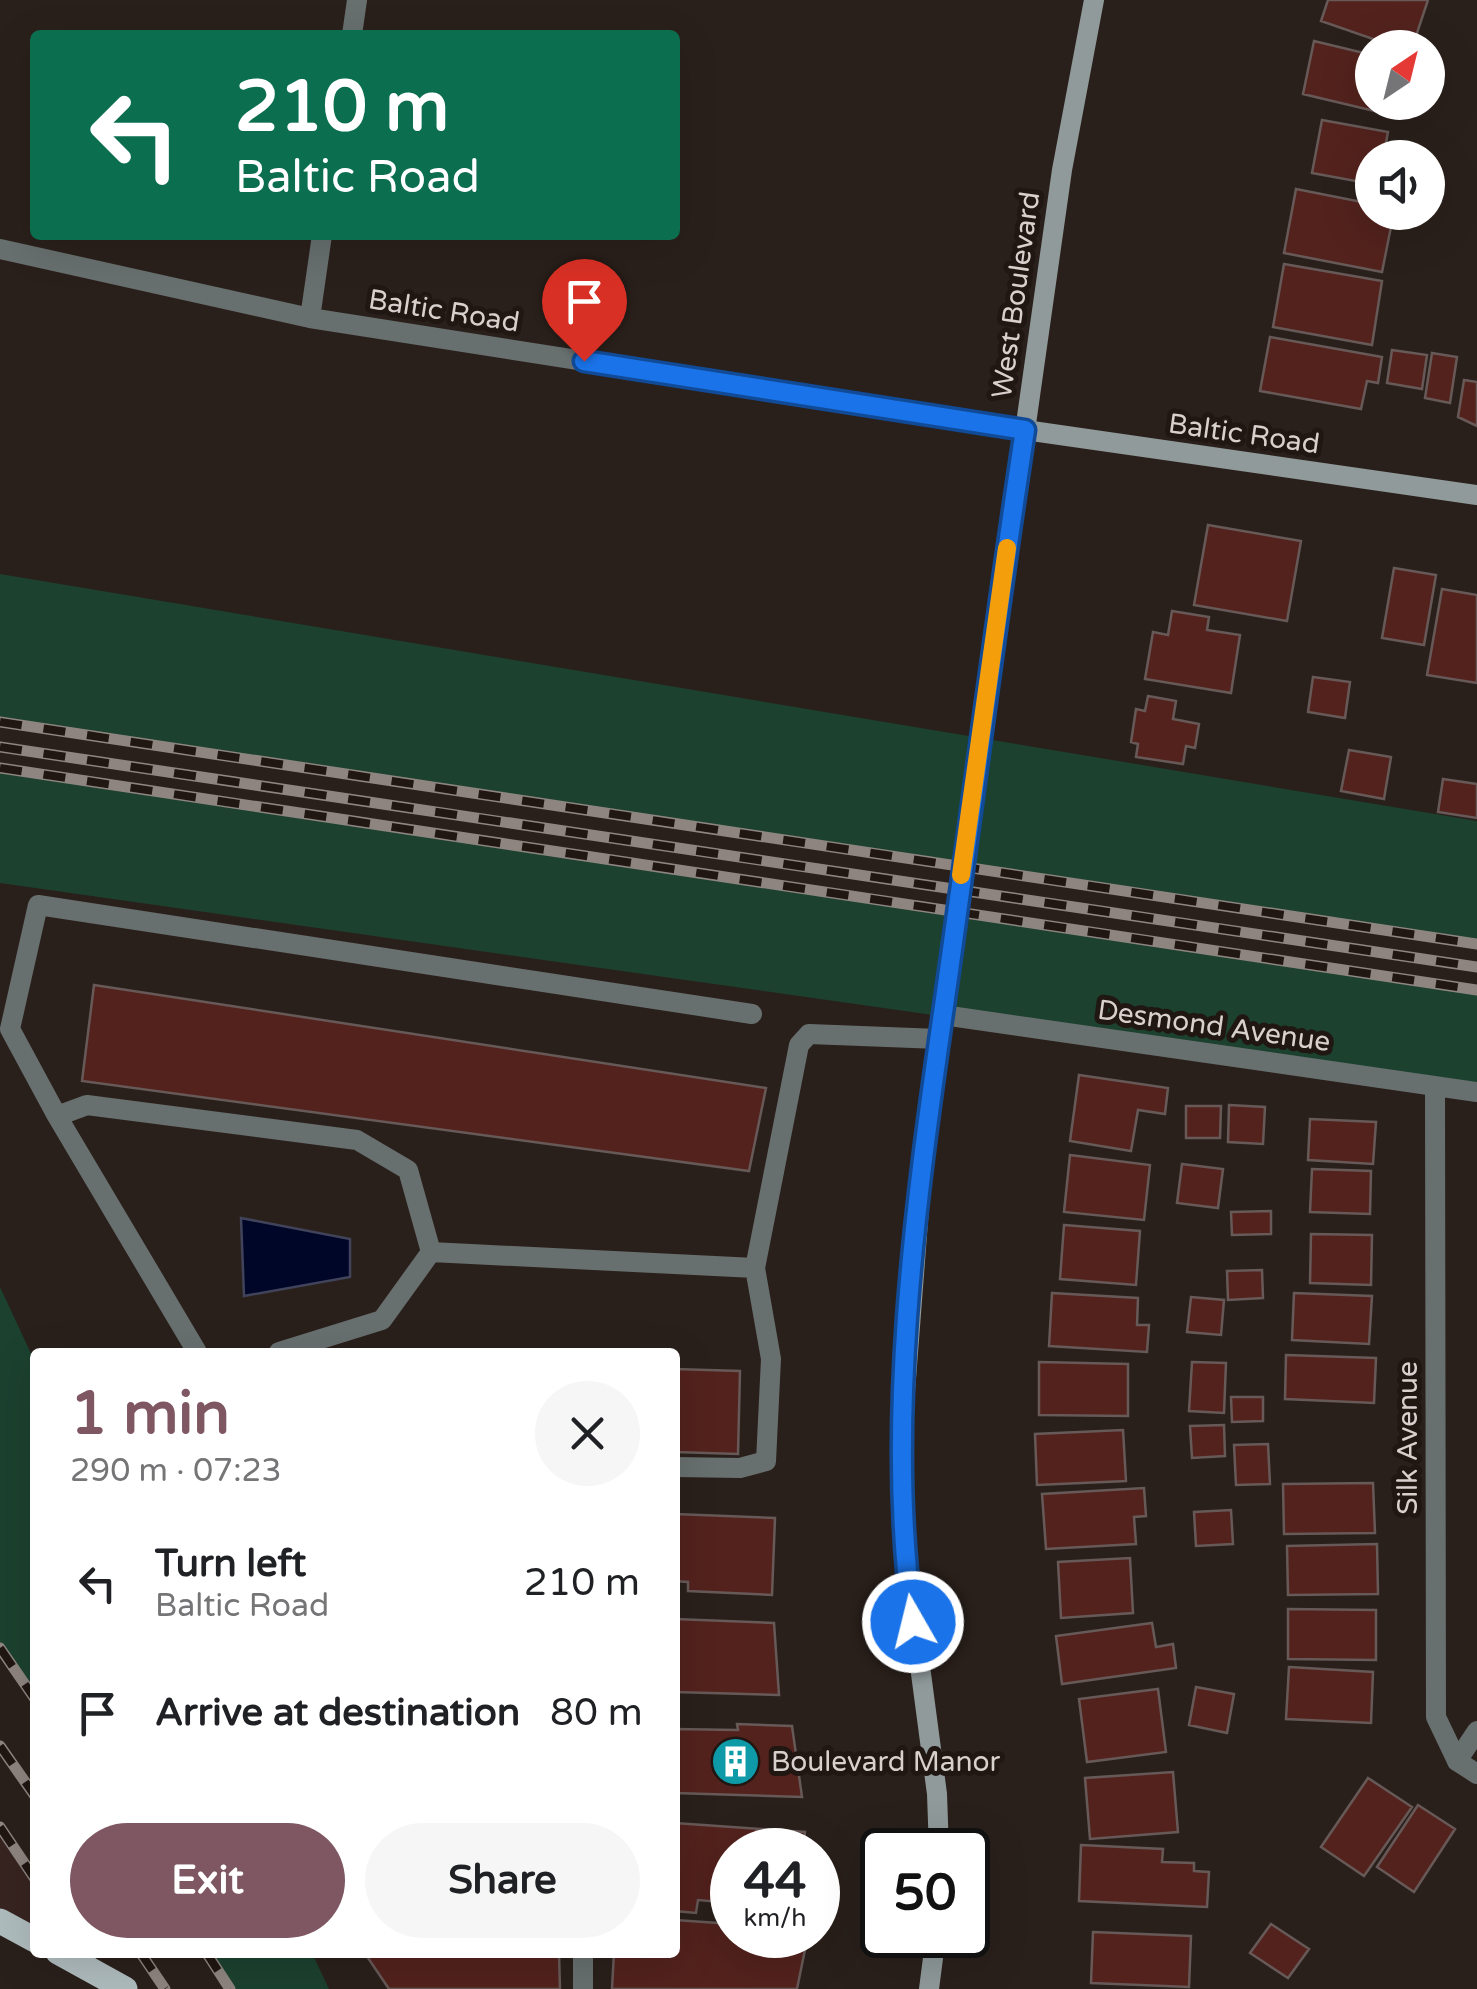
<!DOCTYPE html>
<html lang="en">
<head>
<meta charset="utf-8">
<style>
  :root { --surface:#fff; --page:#f6f6f6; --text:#202124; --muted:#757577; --accent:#7e5762 }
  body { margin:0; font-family:"Varela Round",sans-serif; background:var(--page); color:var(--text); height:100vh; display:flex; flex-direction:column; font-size:38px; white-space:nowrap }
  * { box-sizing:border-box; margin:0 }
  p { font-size:32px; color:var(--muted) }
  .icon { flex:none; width:55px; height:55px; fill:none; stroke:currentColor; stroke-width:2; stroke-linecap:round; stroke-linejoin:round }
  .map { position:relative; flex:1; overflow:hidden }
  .sheet { position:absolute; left:30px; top:1348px; width:650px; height:610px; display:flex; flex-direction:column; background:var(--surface); border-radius:10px; box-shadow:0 10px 40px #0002 }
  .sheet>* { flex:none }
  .banner { position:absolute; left:30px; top:30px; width:650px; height:210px; border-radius:10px; box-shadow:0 10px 40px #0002; background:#0b6e4f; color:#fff; overflow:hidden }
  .needle { width:65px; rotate:35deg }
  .buttons { position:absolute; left:1355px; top:30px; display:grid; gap:20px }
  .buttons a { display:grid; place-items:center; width:90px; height:90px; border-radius:50%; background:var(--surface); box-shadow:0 10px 40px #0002; font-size:50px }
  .speed { position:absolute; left:710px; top:1828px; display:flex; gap:20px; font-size:50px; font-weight:700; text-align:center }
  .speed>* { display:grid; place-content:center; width:130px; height:130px; border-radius:50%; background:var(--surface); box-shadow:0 10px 40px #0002; line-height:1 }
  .speed small { font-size:25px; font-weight:400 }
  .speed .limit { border:5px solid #111; border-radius:15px; background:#fff; color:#111 }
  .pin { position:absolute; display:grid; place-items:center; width:85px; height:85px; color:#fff; margin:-102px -42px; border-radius:50% 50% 50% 0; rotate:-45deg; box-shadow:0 0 10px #0007 }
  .pin .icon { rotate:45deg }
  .me { position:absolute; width:110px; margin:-55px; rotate:352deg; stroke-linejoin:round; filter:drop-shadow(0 0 8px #0008) }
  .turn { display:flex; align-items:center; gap:35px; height:210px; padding:0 40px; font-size:45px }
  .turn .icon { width:130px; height:130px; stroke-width:2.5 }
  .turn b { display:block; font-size:70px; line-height:85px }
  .round { display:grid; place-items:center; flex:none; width:105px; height:105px; border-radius:52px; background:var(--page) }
  .headline { display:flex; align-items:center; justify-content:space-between; height:170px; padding:0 40px }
  h1 { font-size:60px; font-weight:800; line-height:75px; color:var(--accent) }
  .button { display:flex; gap:20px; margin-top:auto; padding:20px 40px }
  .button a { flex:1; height:115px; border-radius:60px; background:var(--accent); color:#fff; font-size:40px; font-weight:800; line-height:115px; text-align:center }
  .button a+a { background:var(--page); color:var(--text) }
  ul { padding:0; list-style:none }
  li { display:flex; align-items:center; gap:30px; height:130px; padding:0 40px }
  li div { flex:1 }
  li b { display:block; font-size:38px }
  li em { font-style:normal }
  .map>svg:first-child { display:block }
  .commercial { fill:#372420 }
  .green { fill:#1c412f }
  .water { fill:#000628; stroke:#40435a; stroke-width:2.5 }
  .building { fill:#53221d; stroke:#675957; stroke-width:2.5 }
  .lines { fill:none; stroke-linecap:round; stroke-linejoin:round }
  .lane { stroke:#686f6f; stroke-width:20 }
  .street { stroke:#686f6f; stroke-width:20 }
  .secondary { stroke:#909a9b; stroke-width:20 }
  .primary { stroke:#afbcbe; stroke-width:25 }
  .rail-casing { stroke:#8e8581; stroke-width:11 }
  .rail { stroke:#201612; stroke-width:8; stroke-dasharray:22; stroke-linecap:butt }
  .primary-bridge { stroke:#afbcbe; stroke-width:25 }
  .route-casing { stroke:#114b97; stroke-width:25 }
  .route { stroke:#1a73e8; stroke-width:18 }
  .slow { stroke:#f59e0b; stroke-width:18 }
  .labels { text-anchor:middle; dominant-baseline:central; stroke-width:10; stroke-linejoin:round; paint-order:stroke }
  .street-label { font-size:28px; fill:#d7d0cd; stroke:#201612 }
  .poi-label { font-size:28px; fill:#d7d0cd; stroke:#201612; text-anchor:start }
</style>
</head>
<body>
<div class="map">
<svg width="1477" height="1989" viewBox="0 0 1477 1989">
  <rect width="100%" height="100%" fill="#2a201b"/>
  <path class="commercial" d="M0 1825 35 1878V1937L0 1920Z"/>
  <path class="green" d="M0 574 1477 821V944L0 722Z
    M0 768 1477 990V1092L0 883Z
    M0 1287 35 1362V1699L0 1648Z
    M206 1953H312L329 1989H230Z"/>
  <path class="water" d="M241 1218 350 1239V1277L244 1296Z"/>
  <path class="building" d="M1328 0H1428L1412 48H1399L1321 21Z
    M1314 41 1372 55V102H1390L1387 114 1303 94Z
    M1322 120 1388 132 1383 158H1372V184L1312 173Z
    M1296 189 1372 204V212H1394L1382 272 1284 253Z
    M1284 264 1382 281 1372 345 1273 327Z
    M1270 337 1382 357 1378 383 1367 381 1361 409 1260 391Z
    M1392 350 1427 355 1422 389 1387 383Z
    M1432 353 1457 357 1450 403 1425 398Z
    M1464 380 1477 382V426L1458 417Z
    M1208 525 1301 541 1287 621 1194 605Z
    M1394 568 1436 575 1424 645 1382 638Z
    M1442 589 1477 595V683L1427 675Z
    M1172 611 1209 617 1207 630 1240 635 1231 693 1145 679 1153 632 1168 635Z
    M1313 677 1350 682 1345 718 1308 712Z
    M1148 696 1176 701 1173 719 1199 724 1195 748 1186 746 1183 764 1136 757 1138 744 1131 742 1136 709 1145 711Z
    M1349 750 1391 757 1384 799 1341 791Z
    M1443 779 1477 784V818L1438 812Z
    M94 985 766 1088 749 1171 82 1081Z
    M1079 1075 1168 1088 1165 1114 1138 1110 1131 1151 1070 1141Z
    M1229 1105 1265 1107 1263 1144 1228 1142Z
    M1186 1106H1221L1220 1138H1186Z
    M1310 1119 1376 1122 1373 1164 1308 1160Z
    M1070 1155 1150 1165 1144 1220 1064 1212Z
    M1182 1164 1223 1169 1218 1208 1177 1203Z
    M1312 1169 1371 1171 1370 1214 1310 1212Z
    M1271 1211V1234L1232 1235 1231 1212Z
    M1064 1225 1140 1231 1136 1285 1060 1279Z
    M1311 1234 1372 1235 1371 1285 1310 1283Z
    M1262 1270 1263 1298 1228 1300 1227 1271Z
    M1052 1293 1138 1298 1137 1325H1149L1147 1352 1049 1346Z
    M1294 1293 1372 1296 1369 1344 1292 1340Z
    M1191 1297 1224 1300 1221 1335 1187 1332Z
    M1286 1355 1376 1358 1374 1403 1285 1399Z
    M1039 1362 1128 1364V1416L1039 1415Z
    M1192 1362 1226 1363 1224 1413 1189 1411Z
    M675 1369 740 1371 738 1454 675 1452Z
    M1231 1397H1263V1421L1232 1422Z
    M1224 1425 1225 1456 1192 1458 1190 1426Z
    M1123 1430 1126 1481 1037 1485 1035 1434Z
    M1268 1444 1270 1484 1236 1485 1234 1445Z
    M1373 1483 1375 1533 1284 1534 1283 1484Z
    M1144 1488 1146 1516 1134 1517 1136 1544 1046 1549 1042 1494Z
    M1231 1510 1233 1544 1196 1546 1194 1512Z
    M675 1514 775 1518 772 1595 688 1591V1582L675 1581Z
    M1377 1544 1378 1594 1288 1595 1287 1546Z
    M1130 1558 1133 1613 1061 1618 1058 1562Z
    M1288 1609 1376 1610V1660L1288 1659Z
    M675 1619 774 1623 779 1695 675 1692Z
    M1152 1623 1156 1647 1173 1644 1176 1668 1062 1684 1056 1636Z
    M1289 1667 1373 1672 1371 1723 1286 1719Z
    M1196 1687 1234 1694 1227 1733 1189 1725Z
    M1158 1689 1166 1752 1087 1762 1079 1699Z
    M737 1724 792 1726 802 1797 675 1793V1729L738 1730Z
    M1173 1772 1178 1832 1090 1839 1085 1778Z
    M1368 1778 1412 1807 1364 1876 1321 1847Z
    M1418 1805 1455 1829 1414 1892 1377 1867Z
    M675 1823 805 1832 803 1850H732V1903L698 1900 696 1913 675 1911Z
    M1081 1845 1163 1849 1162 1862 1194 1863V1871L1209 1872 1207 1907 1079 1901Z
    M675 1920 732 1924V1935H808L797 1989H612L614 1952H675Z
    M1271 1924 1309 1949 1288 1978 1250 1953Z
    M1093 1932 1191 1936 1189 1987 1091 1983Z
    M364 1952H559L560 1989H389Z"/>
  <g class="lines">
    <path class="lane" d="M57 1116 10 1029 38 905 752 1014
      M431 1252 755 1268
      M197 1352 57 1116 87 1105 357 1140 408 1170 431 1252 382 1320 279 1352
      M675 1467 740 1468 766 1461 771 1359 755 1268 799 1045 809 1034 939 1039
      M1457 1761 1477 1731
      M583 1952V1989"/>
    <path class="street" d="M352 35 357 0
      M0 249 310 318 1025 430
      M310 318 322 235
      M943 1015 1477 1092
      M1435 1086 1436 1717 1457 1761 1477 1774"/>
    <path class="secondary" d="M1025 430 1477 495
      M939 1850 937 1794 903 1538 904 1405 924 1143 1062 170 1094 0
      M929 1989 936 1935"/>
    <path class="primary" d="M0 1921 35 1940"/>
    <defs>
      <path id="rail" d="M0 722 1477 944
        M0 747 1477 967
        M0 768 1477 990
        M0 1648 35 1699
        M0 1746 35 1796
        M0 1827 35 1879
        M85 1952 109 1989
        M140 1952 165 1989
        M206 1952 230 1989"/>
    </defs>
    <use href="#rail" class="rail-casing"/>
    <use href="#rail" class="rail"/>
    <path class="primary-bridge" d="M58 1952 125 1989"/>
  </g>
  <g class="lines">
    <defs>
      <path id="route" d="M584 361 1025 430C995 624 971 819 943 1013 915 1207 885 1428 913 1622"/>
    </defs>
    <use href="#route" class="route-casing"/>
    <use href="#route" class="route"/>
    <path class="slow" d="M961 875 1007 548"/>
  </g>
  <defs>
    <symbol id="building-disc" viewBox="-11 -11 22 22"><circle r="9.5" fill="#0f9aa8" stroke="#201612"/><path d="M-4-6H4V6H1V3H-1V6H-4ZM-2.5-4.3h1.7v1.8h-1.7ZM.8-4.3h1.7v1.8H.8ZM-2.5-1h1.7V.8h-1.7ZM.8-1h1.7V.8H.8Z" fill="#fff"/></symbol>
  </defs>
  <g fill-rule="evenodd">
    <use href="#building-disc" x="708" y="1734" width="55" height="55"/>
  </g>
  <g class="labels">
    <g class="street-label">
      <text transform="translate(1016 295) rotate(-82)">West Boulevard</text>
      <text transform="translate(444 311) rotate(9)">Baltic Road</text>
      <text transform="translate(1244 434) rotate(8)">Baltic Road</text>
      <text transform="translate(1214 1026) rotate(8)">Desmond Avenue</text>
      <text transform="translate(1408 1438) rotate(-90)">Silk Avenue</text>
    </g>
    <g class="poi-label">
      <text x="771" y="1762">Boulevard Manor</text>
    </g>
  </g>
</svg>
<div class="buttons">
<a><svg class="needle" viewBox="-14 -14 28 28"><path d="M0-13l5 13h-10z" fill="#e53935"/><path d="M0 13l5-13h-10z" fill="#757577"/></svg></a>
<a><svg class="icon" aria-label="sound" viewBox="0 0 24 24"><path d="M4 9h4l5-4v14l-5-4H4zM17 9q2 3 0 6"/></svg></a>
</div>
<div class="speed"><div>44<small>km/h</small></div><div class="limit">50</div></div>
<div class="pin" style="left:584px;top:361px;background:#d93025"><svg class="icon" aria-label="arrive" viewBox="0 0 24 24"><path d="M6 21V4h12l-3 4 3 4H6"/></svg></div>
<svg class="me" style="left:913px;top:1622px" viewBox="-20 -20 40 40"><circle r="17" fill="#1a73e8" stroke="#fff" stroke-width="3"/><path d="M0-11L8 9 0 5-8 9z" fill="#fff"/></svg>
<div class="banner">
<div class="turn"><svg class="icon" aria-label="left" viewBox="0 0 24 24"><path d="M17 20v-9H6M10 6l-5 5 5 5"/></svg><div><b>210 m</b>Baltic Road</div></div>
</div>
<section class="sheet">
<div class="headline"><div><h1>1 min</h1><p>290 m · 07:23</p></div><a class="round"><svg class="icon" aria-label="close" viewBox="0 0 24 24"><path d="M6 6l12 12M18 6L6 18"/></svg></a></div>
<ul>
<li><svg class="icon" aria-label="left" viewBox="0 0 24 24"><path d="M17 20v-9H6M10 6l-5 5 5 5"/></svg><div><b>Turn left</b><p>Baltic Road</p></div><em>210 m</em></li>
<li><svg class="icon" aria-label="arrive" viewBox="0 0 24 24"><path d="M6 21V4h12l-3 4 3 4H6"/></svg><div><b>Arrive at destination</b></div><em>80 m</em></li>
</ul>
<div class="button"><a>Exit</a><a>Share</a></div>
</section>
</div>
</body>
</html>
